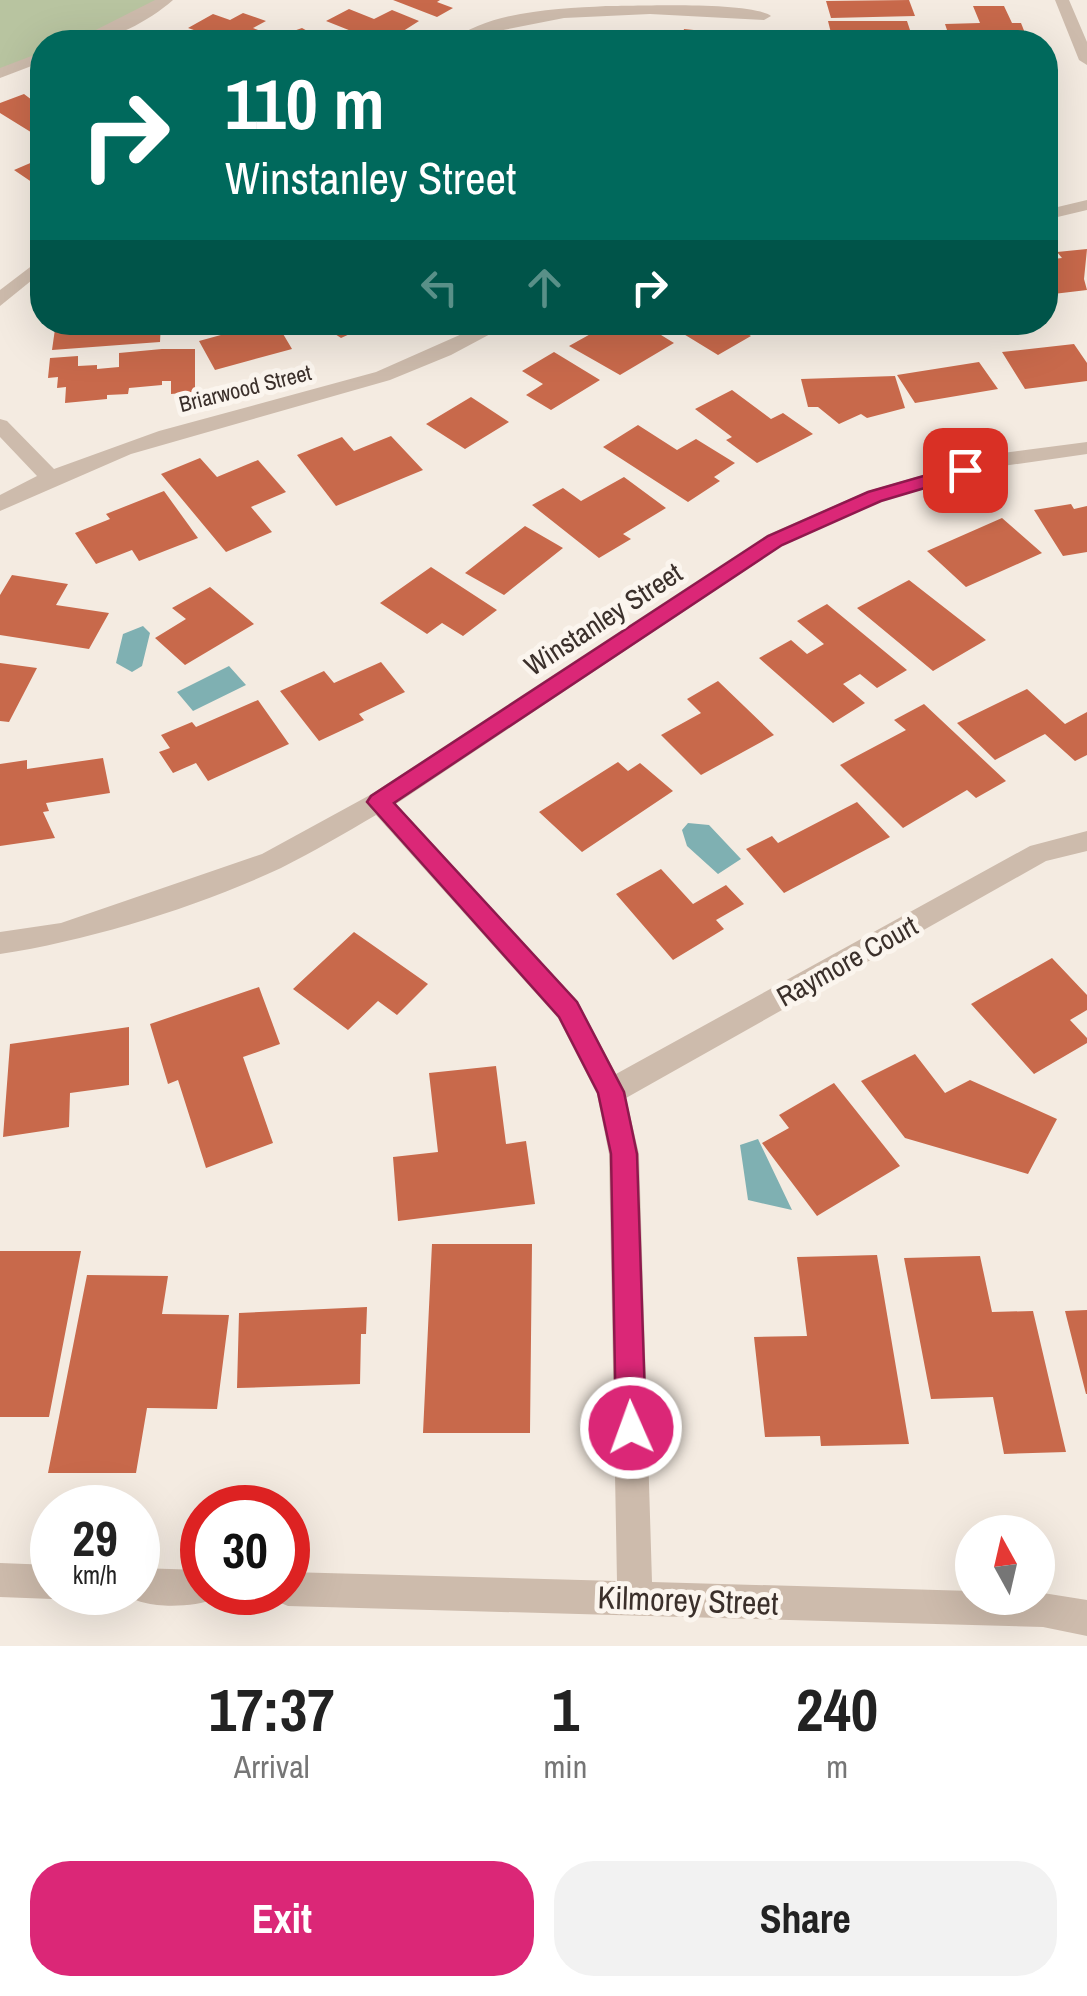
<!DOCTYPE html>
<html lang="en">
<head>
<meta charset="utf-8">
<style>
  :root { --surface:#fff; --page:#f2f2f2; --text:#222; --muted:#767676; --accent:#db2777 }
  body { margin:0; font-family:"Archivo Narrow",sans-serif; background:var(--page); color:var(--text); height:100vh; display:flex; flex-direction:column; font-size:38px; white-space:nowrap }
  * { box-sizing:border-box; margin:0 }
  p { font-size:32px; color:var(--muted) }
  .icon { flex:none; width:55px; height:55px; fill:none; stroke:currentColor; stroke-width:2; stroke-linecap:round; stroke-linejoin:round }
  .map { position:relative; height:1646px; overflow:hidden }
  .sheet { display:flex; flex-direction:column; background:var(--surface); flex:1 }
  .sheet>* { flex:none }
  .guide { position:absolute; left:30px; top:30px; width:1028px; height:305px; border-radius:40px; box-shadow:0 10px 40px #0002; background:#00695c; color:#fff; overflow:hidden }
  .needle { width:65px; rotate:352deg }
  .controls { position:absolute; left:955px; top:1515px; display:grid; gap:20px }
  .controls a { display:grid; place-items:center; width:100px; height:100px; border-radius:50%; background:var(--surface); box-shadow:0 10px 40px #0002; font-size:50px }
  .speed { position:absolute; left:30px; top:1485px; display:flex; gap:20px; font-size:50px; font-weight:700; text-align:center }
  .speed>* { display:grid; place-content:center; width:130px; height:130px; border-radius:50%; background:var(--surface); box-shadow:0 10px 40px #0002; line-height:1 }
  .speed small { font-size:25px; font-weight:400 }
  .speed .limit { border:15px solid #d22; background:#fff; color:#111 }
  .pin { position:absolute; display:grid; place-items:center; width:85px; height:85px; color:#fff; margin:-42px; border-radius:20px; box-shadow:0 5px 15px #0006 }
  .me { position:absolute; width:110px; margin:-55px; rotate:358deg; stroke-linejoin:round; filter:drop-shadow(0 0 8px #0008) }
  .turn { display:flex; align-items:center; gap:35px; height:210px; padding:0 30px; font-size:45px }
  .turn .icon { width:130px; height:130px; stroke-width:2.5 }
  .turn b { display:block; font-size:70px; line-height:85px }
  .lanes { display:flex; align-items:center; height:95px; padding:0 30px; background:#0003; justify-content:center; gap:50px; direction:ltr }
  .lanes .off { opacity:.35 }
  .eta { display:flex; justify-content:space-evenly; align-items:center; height:170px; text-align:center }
  .eta b { font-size:60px; font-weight:700; line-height:70px }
  .primary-button { display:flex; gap:20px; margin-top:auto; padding:20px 30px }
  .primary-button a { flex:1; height:115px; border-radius:40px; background:var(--accent); color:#fff; font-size:40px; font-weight:700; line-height:115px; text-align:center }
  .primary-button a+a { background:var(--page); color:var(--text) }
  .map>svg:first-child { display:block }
  .green { fill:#b8c4a0 }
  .water { fill:#7fb0b2 }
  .building { fill:#c8694b }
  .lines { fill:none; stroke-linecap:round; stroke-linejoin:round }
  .minor { fill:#cdbbac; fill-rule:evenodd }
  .route { fill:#db2777; stroke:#8e194d; stroke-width:2.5 }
  .labels { text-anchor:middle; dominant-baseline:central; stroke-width:10; stroke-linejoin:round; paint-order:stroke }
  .far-street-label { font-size:22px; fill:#3b302b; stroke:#fbf5ee }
  .street-label { font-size:28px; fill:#3b302b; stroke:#fbf5ee }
  .near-street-label { font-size:32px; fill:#3b302b; stroke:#fbf5ee }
</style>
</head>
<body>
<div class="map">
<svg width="1087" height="1646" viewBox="0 0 1087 1646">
  <rect width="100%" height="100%" fill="#f4ebe1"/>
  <path class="green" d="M0 0H166C121 25 95 42 42 42V57L0 73Z"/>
  <path class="water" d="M143 626 150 633 142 666 132 672 116 663 123 634Z
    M229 666 246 685 193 711 177 692Z
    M688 823 709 825 741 859 718 874 687 846 682 830Z
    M758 1139 792 1210 748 1200 740 1145Z"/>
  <path class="building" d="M393 0H440L437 2 453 8 437 17Z
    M909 0 915 16 831 18 826 1Z
    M973 6H1004L1012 23H1021L1027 38 950 39 945 24 980 23Z
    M349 9 374 19 392 10 419 21 386 42H379L326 21Z
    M243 13 266 21 253 28 269 34 255 42H229L188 28 213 14 230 20Z
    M828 21H907L914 42 832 37Z
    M302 28 327 42 271 39Z
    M684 29 723 33 720 42H681Z
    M24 94 36 103 42 100V139L0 113V103Z
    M42 158V189L14 170Z
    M1087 249 1084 279 1087 290 1045 295V260L1062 258 1057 252Z
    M56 322H161L160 342 52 350Z
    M234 322H276L292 349 215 370 199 341 239 330Z
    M317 322H376L341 338Z
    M612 322H640L674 343 620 375 569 346Z
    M664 322H728L751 336 718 355Z
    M1074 344 1087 363V381L1025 389 1002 352Z
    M162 349H195V392L171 394V381H162V385L129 388 128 394 107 395V399L65 403 66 387 57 388 58 377 48 378 50 358 78 356V366L97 365V369L119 367V353Z
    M554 352 600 380 551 410 526 395 543 384 522 371Z
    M979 362 998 389 915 403 897 375Z
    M895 376 905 408 867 418 861 414 839 424 818 407H808L801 379Z
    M732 390 771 419 783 413 813 434 757 463 726 440 732 437 695 409Z
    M471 397 509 422 465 449 426 424Z
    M638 425 677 450 696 439 735 463 714 477 720 481 688 502 603 447Z
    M391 436 423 470 336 506 297 455 342 437 354 451Z
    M200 458 217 477 258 460 286 492 251 507 272 532 226 552 161 474Z
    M624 477 666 508 623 534 631 539 599 558 532 505 563 488 581 501Z
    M164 491 198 538 139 561 132 550 96 564 75 533 110 519 106 514Z
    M1071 504 1074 509 1087 506V552L1063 556 1034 510Z
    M1002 518 1042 553 966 587 927 551Z
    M525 526 563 548 504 595 465 573Z
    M431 567 497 610 463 636 442 623 427 634 380 603Z
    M12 575 68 584 56 605 109 613 89 649 0 635V595Z
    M909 580 986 640 933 671 857 608Z
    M210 587 254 624 185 665 155 638 186 619 172 608Z
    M827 604 907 670 877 688 860 674 843 684 865 703 833 723 759 658 791 640 807 654 824 644 797 621Z
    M381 662 405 692 359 714 364 720 319 741 280 691 324 671 334 683Z
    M0 663 37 668 9 722 0 721Z
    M718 681 774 735 701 775 661 735 701 713 687 699Z
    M1027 689 1065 724 1087 712V755L1075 761 1045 734 995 760 957 723Z
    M258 700 289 744 208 781 196 763 173 773 159 752 170 748 161 735 192 722 196 727Z
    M924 704 1006 781 976 798 967 790 903 828 840 765 906 730 894 720Z
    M103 758 110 793 46 803 49 811 43 812 55 838 0 846V764L27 760V769Z
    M618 762 628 771 640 763 673 791 582 852 539 812Z
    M857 802 890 837 784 893 746 849 772 836 778 843Z
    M661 869 693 904 726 885 744 904 716 920 724 929 673 960 616 894Z
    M354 932 428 984 397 1015 378 1001 348 1030 293 989Z
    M1052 958 1087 995V1010L1070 1020 1087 1038V1043L1034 1074 971 1004Z
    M259 987 280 1044 243 1057 273 1143 206 1168 178 1080 168 1084 150 1024Z
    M129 1027V1085L70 1093 69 1127 3 1137 10 1044Z
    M915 1054 945 1093 970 1080 1057 1119 1028 1174 905 1138 861 1081Z
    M496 1066 506 1144 526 1141 535 1204 398 1221 393 1157 438 1152 429 1073Z
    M834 1083 900 1166 817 1216 762 1143 789 1128 779 1115Z
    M432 1244H532L530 1433H423Z
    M0 1251H81L49 1417H0Z
    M877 1255 909 1444 821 1446 820 1436 765 1437 754 1337 807 1336 797 1257Z
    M980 1256 992 1312 1033 1311 1066 1452 1004 1454 993 1397 931 1399 904 1258Z
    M87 1275 168 1276 162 1314 229 1315 217 1409 147 1408 136 1473H48Z
    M367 1307 366 1334H361L360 1384 237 1388 239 1313Z
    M1087 1310V1394H1086L1065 1311Z"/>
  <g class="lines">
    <path class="minor" d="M155 0H173C148 22 107 44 72 42Z
      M1055 0H1069L1087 42V65L1079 60Z
      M606 6C638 6 750 1 771 16L764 20 650 14 564 18 493 32 469 42H450C490 10 558 9 606 6Z
      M42 52V62L0 78V68Z
      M1087 200V210L1045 220V210Z
      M42 258V272L0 306V290Z
      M489 322H513L451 355 390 380 131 454 0 511V495L37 476 0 437V419L7 421 54 469 159 431 376 372Z
      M1087 442V454L996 467 882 501 783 545 396 804 578 1002 616 1074 1030 846 1087 831V851L1046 861 626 1098 639 1154 652 1582 972 1591V1598H1038V1592L1043 1593 1087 1600V1636L1043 1627 288 1606 276 1601 272 1592H288V1572L617 1581 609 1154 597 1094 558 1018 376 815C345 833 313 852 281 868 197 907 91 940 0 954V932L61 923 262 854 370 795 767 535 868 491 995 454Z
      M0 1563 52 1565V1592L64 1594 52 1599 0 1597Z
      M138 1568 202 1570V1592H217L214 1599C193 1608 139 1610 124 1592H138Z"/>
  </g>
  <path class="route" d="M965 464 972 466V474L881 501 782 545 394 803 577 1002 624 1092 637 1154 646 1428 642 1439 631 1443 621 1439 616 1428 611 1154 598 1093 559 1017 367 802 371 796 768 536 868 492Z"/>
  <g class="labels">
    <g class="far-street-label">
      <text transform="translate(245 388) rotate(-14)">Briarwood Street</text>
    </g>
    <g class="street-label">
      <text transform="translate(603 619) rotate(-33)">Winstanley Street</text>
      <text transform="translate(847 961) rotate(-29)">Raymore Court</text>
    </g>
    <g class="near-street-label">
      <text transform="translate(688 1600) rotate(2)">Kilmorey Street</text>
    </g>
  </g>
</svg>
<div class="controls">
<a><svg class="needle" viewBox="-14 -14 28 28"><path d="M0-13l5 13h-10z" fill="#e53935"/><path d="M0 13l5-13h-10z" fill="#767676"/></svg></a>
</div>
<div class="speed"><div>29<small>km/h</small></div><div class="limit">30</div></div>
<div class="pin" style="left:965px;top:470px;background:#d93025"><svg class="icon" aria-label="arrive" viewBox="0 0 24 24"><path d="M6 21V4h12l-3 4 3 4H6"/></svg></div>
<svg class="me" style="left:631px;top:1428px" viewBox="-20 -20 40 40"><circle r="17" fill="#db2777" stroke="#fff" stroke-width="3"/><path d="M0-11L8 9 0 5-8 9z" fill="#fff"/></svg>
<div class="guide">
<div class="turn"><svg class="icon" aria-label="right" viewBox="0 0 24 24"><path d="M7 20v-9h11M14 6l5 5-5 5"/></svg><div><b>110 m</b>Winstanley Street</div></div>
<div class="lanes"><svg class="icon off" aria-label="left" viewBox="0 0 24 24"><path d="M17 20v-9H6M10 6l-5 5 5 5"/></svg><svg class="icon off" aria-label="ahead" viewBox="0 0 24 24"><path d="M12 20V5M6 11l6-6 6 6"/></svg><svg class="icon" aria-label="right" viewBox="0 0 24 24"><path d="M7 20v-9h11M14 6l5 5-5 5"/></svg></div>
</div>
</div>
<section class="sheet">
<div class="eta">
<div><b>17:37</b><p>Arrival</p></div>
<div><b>1</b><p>min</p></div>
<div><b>240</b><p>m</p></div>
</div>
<div class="primary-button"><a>Exit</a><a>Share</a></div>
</section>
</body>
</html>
